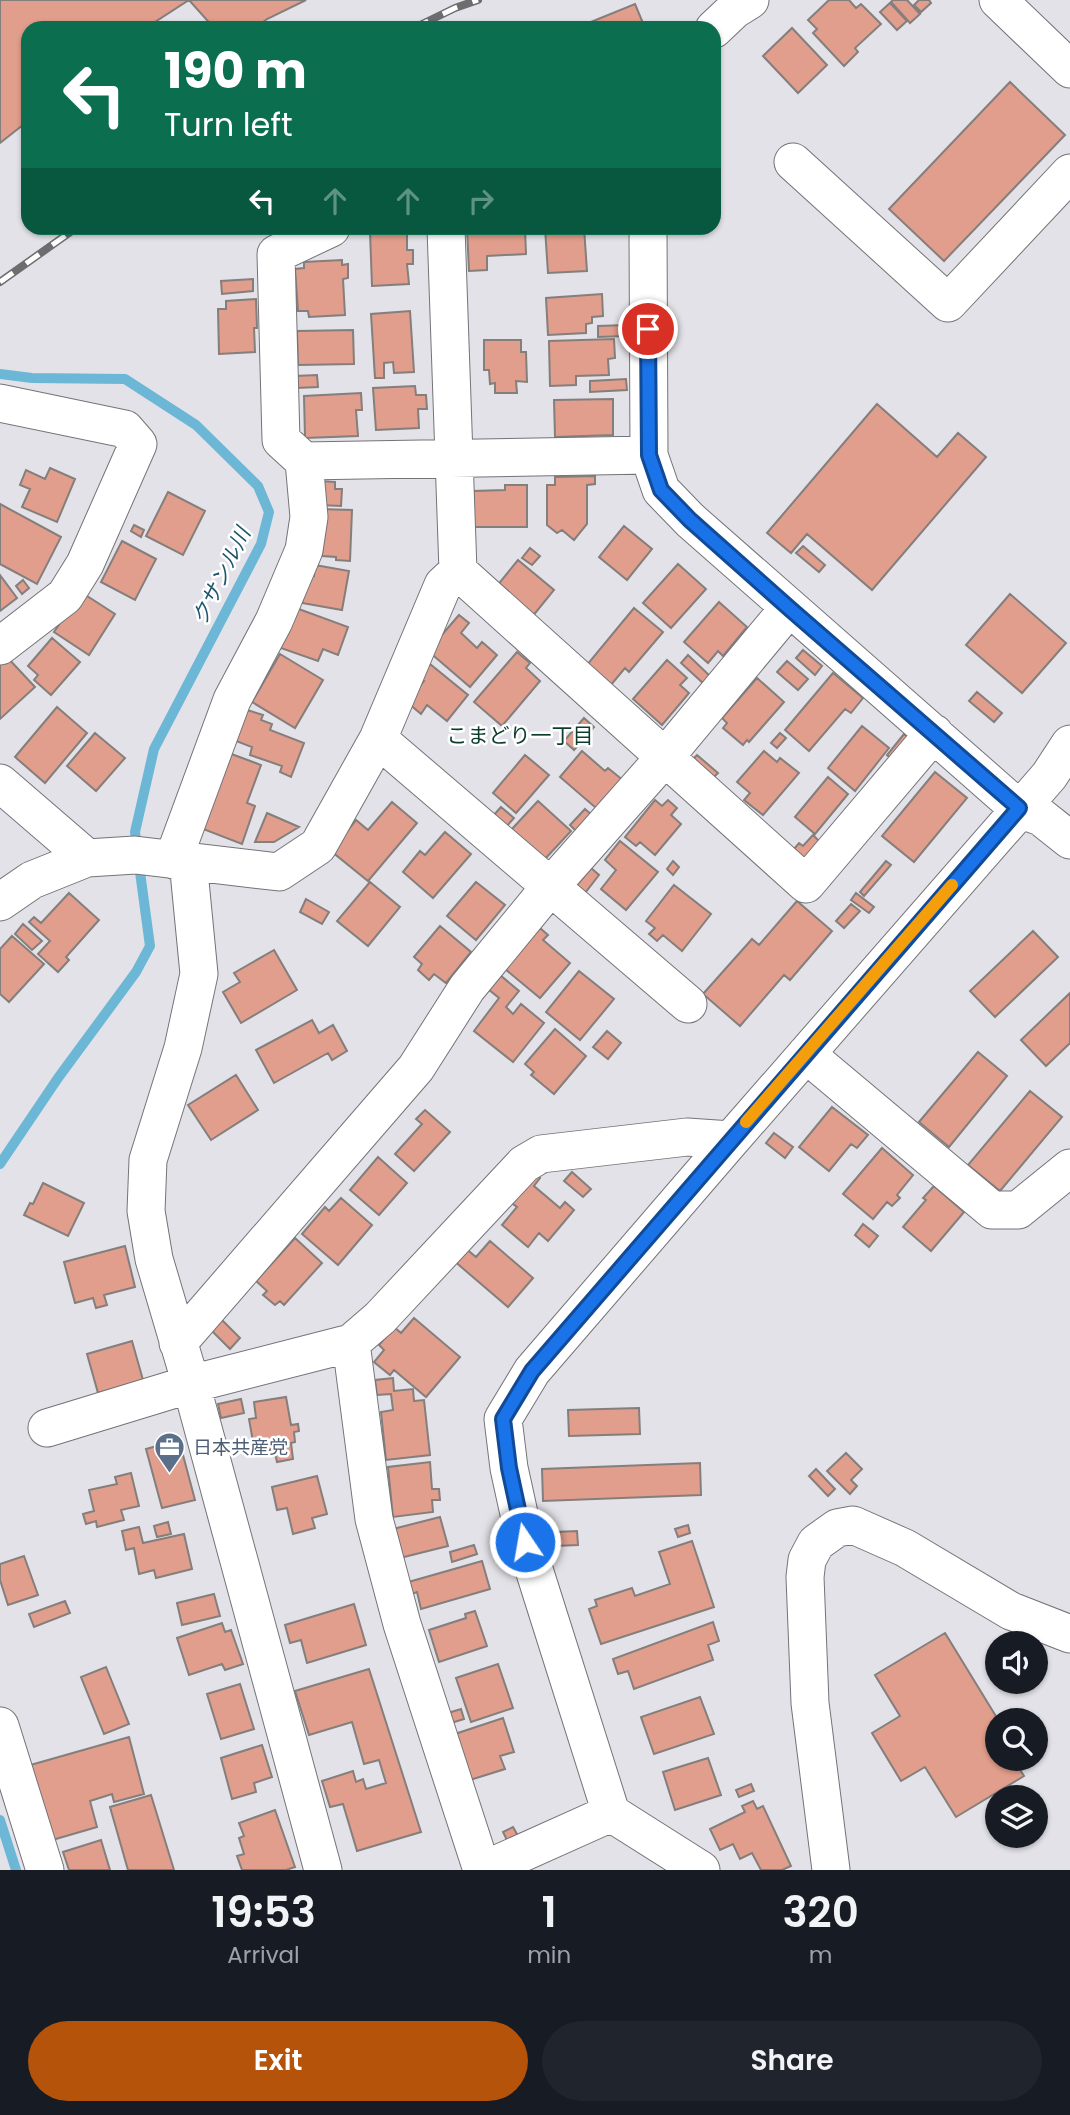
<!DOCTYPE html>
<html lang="en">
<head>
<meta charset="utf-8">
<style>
  :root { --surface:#171b24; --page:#20242c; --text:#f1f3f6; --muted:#9ea1a6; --accent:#b45309 }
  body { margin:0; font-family:Poppins,"Noto Sans JP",sans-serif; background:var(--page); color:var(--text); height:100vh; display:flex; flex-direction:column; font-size:26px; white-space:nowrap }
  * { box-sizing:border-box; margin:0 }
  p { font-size:23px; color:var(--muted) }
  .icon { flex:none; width:38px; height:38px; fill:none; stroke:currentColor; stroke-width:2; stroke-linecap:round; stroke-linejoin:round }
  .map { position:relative; height:1870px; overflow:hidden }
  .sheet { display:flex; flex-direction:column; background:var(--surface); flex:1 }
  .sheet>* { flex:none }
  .top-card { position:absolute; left:21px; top:21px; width:700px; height:214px; border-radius:21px; box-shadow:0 2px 5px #0004; background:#0b6e4f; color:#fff; overflow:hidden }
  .buttons { position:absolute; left:985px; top:1631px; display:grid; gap:14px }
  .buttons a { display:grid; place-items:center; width:63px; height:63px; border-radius:50%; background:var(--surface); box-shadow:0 2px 5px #0004; font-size:35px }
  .pin { position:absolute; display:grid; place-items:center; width:60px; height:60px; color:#fff; margin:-30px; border:4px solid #fff; border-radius:50%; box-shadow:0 2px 7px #0007 }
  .me { position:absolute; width:77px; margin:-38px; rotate:348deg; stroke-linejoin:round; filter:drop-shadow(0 0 5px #0008) }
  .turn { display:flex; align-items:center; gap:24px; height:147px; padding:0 28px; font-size:32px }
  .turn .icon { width:91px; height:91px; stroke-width:2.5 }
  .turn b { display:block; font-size:49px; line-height:60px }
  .lanes { display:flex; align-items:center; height:66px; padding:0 28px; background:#0003; justify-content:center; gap:35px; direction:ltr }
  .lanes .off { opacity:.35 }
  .eta { display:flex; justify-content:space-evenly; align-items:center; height:119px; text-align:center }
  .eta b { font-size:42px; font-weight:600; line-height:49px }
  .button { display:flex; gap:14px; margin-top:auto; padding:14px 28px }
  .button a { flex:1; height:80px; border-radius:42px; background:var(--accent); color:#fff; font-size:28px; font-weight:600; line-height:80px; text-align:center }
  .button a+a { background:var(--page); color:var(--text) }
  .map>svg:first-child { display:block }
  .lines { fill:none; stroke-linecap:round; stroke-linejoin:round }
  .stream { stroke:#6db7d6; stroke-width:10 }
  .building { fill:#e29e8c; stroke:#847e7c; stroke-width:2 }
  .minor-casing { stroke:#747378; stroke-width:39 }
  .minor { stroke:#fff; stroke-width:37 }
  .rail-casing { stroke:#6d6d70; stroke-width:8 }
  .rail { stroke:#fff; stroke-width:5; stroke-dasharray:16; stroke-linecap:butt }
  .route-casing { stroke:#114b97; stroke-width:18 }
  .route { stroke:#1a73e8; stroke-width:12 }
  .slow { stroke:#f59e0b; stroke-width:12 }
  .labels { text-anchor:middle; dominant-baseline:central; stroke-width:5; stroke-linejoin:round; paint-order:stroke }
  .service-label { font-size:19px; fill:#4e5e75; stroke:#fff; text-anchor:start }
  .water-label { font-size:21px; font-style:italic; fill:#1a566c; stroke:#fff }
  .neighbourhood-label { font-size:21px; fill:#0c3d2c; stroke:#fff }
</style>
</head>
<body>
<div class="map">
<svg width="1070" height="1870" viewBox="0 0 1070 1870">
  <rect width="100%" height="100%" fill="#e3e2e8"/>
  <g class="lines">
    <path class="stream" d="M0 374 32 378 125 379 196 425 258 486 269 512 261 544 154 749 135 832 136 840
      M0 1164 58 1078 136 972 150 946 140 872
      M0 1820 16 1870"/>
  </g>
  <path class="building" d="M0 0H306L267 19 255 28H214L189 0 152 24 166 28H28V121L0 143Z
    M829 0H849L856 8 861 4 881 24 855 48 858 52 844 66 813 33 817 29 808 20Z
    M893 0H907L920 14 910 23 891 2Z
    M919 0H929L931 3 921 12 914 5Z
    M890 3 907 21 897 30 880 12Z
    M635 4 645 28H576Z
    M792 28 827 65 798 93 763 56Z
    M1010 82 1065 135 944 261 889 209Z
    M467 228H525L526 254 487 256V270L469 271Z
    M545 228H584L587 271 548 273Z
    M407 231V250H413V264H407L409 284 372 286 370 232Z
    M342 260V265L348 264V278L343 279 345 315 309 317 308 311H298L295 269 304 268V262Z
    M253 279V291L222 294 221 281Z
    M602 294 603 316 592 317V323L586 324V333L548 335 546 298Z
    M256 299 257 328H254L255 352 219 354 218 309H226V301Z
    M410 311 414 372 394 373 393 362 384 363V378H375L371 314Z
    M626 325V336L598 337V326Z
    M353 330 354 364 298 365 297 331Z
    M614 339 615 358 608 359 609 375 576 376V385L550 386 549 341Z
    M484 340H521V352H526L527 382 516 381 517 393H495V383L490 384 489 370H484Z
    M317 375 318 387 296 388 295 376Z
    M626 379 627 390 590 392V381Z
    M415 386 416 395H426L427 409H418L419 428 376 430 373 388Z
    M361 393 362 410H356L358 436 305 438 304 396Z
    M613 399V435L555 437 554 400Z
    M877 404 937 457 958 433 986 457 872 590 807 534 791 553 767 533Z
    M50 468 75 479 57 522 22 507 30 489 20 485 26 470 45 479Z
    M595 476V484L587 485V524L574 540 562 530 557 533 547 525V485H555V477Z
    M319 481 335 482V489H342L341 506 319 505Z
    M505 485H527V527H473V491L505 490Z
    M168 492 205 511 183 555 146 536Z
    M0 504 61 537 37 584 0 564Z
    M319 509 352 510 350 561 336 560V557L322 556 323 538Z
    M134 525 144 530 141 537 131 531Z
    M624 526 652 549 627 580 599 557Z
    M122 541 156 559 135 600 101 582Z
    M803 546 825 565 819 572 796 553Z
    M530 548 540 556 532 565 522 558Z
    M518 560 554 590 532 617 496 587Z
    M678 564 706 589 671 628 643 603Z
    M315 565 349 571 342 610 302 603 308 575 314 576Z
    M0 575 17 598 0 611Z
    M23 580 29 588 22 594 16 586Z
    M84 594 115 614 89 655 54 632 71 607Z
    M1010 594 1066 643 1022 693 966 645Z
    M719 602 747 627 723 656 718 651 708 663 684 642Z
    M296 608 348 627 338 655 323 649 318 661 278 647Z
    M634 608 663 632 629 672 625 668 610 686 586 666Z
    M459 615 469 623 461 633 477 648 482 642 497 655 470 687 428 651Z
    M52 638 80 662 51 695 34 680 38 675 28 666Z
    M803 650 822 666 815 675 796 658Z
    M517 652 530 663 526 668 540 681 502 726 474 702Z
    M280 654 323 680 295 728 252 702Z
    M688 655 711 677 704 684 681 663Z
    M6 656 35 687 0 719V661Z
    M667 660 687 678 680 685 689 693 662 725 633 699Z
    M787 661 808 679 798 690 777 672Z
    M430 664 468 695 447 721 427 705 421 714 407 702 424 681 420 678Z
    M833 673 863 698 851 713 845 709 809 751 785 730Z
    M757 678 784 702 749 742 747 740 743 745 723 728 727 723 722 718Z
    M977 692 1002 713 994 722 969 701Z
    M57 707 87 733 45 783 15 757Z
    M247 710 263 715 261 720 272 724 270 730 304 743 291 777 280 772 282 766 250 755 252 747 236 741Z
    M584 718 594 727 574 750 564 741Z
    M862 726 889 748 855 791 828 768Z
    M95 733 125 758 96 791 67 766Z
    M780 733 786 738 777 748 771 743Z
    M904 734 911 740 894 761 887 755Z
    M582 751 605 771 608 768 624 781 596 808 560 777Z
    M764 751 777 762 780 758 799 773 763 815 744 800 750 793 737 782Z
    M226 752 261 765 247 803 255 806 242 844 203 829Z
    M525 755 549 775 516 813 493 793Z
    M697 755 718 773 713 778 692 760Z
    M935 772 967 798 914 862 882 836Z
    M828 777 848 794 815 834 795 817Z
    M655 800 662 806 668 800 677 808 671 815 681 824 655 855 640 842 636 846 625 837Z
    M538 801 571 831 544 860 511 830Z
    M392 802 417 823 368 881 331 851 356 820 368 830Z
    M501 807 514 818 506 827 493 816Z
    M585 809 593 816 578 833 570 825Z
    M267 813 299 827 274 842H255Z
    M445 832 471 854 433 898 403 872 420 851 425 855Z
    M813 835 821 843 806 860 794 849 799 843 803 846Z
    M620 841 658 872 626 910 601 889 616 870 605 860Z
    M673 861 679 867 673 875 667 869Z
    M886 861 891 865 864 896 860 892Z
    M591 868 599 875 585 893 576 886Z
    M370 882 400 907 368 946 337 921Z
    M476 882 505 905 476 940 447 916Z
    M674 885 711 914 682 951 663 935 657 941 649 934 655 928 646 921Z
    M69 893 99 920 66 957 69 960 58 972 38 954 50 941 29 922 34 917 41 923Z
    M856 893 874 907 869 913 851 900Z
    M306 899 329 912 322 924 300 912Z
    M797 901 832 931 790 980 784 975 740 1026 703 994 752 939 759 945Z
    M851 904 860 911 844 928 836 921Z
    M23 924 42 941 32 950 15 934Z
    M440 926 471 952 446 983 434 974 429 980 418 970 422 964 414 957Z
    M540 928 548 935 543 940 570 963 540 998 505 969Z
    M1033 931 1058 957 995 1017 970 991Z
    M12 936 44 964 9 1002 0 994V949Z
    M274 950 297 990 241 1023 223 992 240 982 234 973Z
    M579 971 614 999 580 1040 546 1012Z
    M500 975 519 991 506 1007 513 1014 521 1004 544 1023 513 1062 474 1031 499 998 488 989Z
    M1070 993V1043L1046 1066 1021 1040Z
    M312 1020 319 1033 333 1025 347 1051 332 1060 328 1053 274 1083 256 1050Z
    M555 1029 586 1056 554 1094 531 1075 534 1072 525 1064Z
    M607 1031 621 1043 608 1059 593 1047Z
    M978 1052 1007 1076 949 1147 919 1122Z
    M236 1075 258 1110 211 1140 188 1105Z
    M1030 1091 1062 1117 1000 1191 968 1165Z
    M832 1107 868 1135 857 1148 851 1144 829 1171 799 1147Z
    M425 1110 450 1132 414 1171 395 1154 422 1124 416 1119Z
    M774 1133 793 1147 785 1158 766 1143Z
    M882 1148 913 1175 897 1195 900 1198 892 1206 887 1202 873 1219 843 1194Z
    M378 1157 407 1183 379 1215 350 1190Z
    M572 1172 591 1189 583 1197 564 1181Z
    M534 1174 540 1178 534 1186 560 1208 565 1202 574 1210 548 1241 539 1233 528 1247 502 1225 517 1207 510 1202Z
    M43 1183 84 1203 68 1236 24 1215 30 1203 33 1204Z
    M934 1186 964 1212 931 1251 903 1227 926 1200 923 1198Z
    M341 1198 372 1225 338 1265 302 1234 325 1207 329 1211Z
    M863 1224 878 1236 869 1247 855 1235Z
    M295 1238 322 1263 284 1305 280 1301 275 1305 263 1295 267 1291 256 1281Z
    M490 1241 533 1278 508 1307 453 1260 464 1247 476 1257Z
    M125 1246 135 1287 104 1295 107 1305 96 1308 93 1298 75 1303 64 1262Z
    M219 1317 240 1338 230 1349 209 1328Z
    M414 1318 460 1357 426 1397 394 1370 390 1375 374 1362 384 1350 379 1345 394 1327 401 1333Z
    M132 1341 143 1380 98 1393 87 1354Z
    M393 1378 394 1391 413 1389 414 1401 424 1400 430 1455 386 1460 381 1412 393 1410 391 1394 377 1395 375 1380Z
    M286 1397 291 1425 298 1424 299 1431 294 1432 295 1442 291 1443 293 1459 277 1462 274 1449 255 1453 249 1419 256 1418 254 1402Z
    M241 1399 244 1413 221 1418 218 1404Z
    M639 1408 640 1434 569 1436 568 1410Z
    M179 1440 195 1500 162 1508 146 1449Z
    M846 1453 862 1469 851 1480 857 1486 850 1494 827 1471Z
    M430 1462 432 1489H439L440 1500H432L433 1512 393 1517 388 1467Z
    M700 1463 701 1495 543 1501 542 1469Z
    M816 1469 835 1489 828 1496 809 1476Z
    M131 1473 139 1506 121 1510 124 1520 97 1527 96 1521 86 1524 83 1514 94 1511 89 1490 117 1484 115 1477Z
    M317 1476 327 1514 312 1518 315 1528 293 1534 287 1508 277 1510 272 1487Z
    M440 1517 448 1546 400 1558 393 1529Z
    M168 1522 171 1534 157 1537 154 1526Z
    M688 1525 690 1533 678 1537 675 1529Z
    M139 1527 143 1543 184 1534 192 1569 156 1578 154 1570 139 1574 134 1548 126 1550 122 1531Z
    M577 1531 578 1545 555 1546V1532Z
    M692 1541 714 1607 601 1644 589 1609 597 1606 595 1600 632 1588 635 1596 670 1584 659 1552Z
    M474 1545 477 1554 452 1562 450 1552Z
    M24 1556 38 1595 8 1605 0 1580V1564Z
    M482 1561 490 1589 421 1609 417 1592 409 1595 405 1583Z
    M214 1594 220 1616 182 1625 177 1603Z
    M65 1601 70 1613 34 1627 29 1614Z
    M354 1604 366 1645 307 1663 301 1640 290 1643 285 1625Z
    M475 1611 487 1646 439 1662 429 1630 466 1618 465 1614Z
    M713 1622 719 1641 708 1645 713 1660 634 1689 628 1671 618 1674 613 1659Z
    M222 1623 225 1632 231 1630 243 1664 225 1670 222 1664 189 1675 177 1638Z
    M945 1633 997 1718 991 1722 998 1733V1759H1013L1024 1776 956 1817 925 1767 901 1781 872 1733 900 1716 875 1675Z
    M498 1664 513 1708 471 1722 456 1678Z
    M106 1667 129 1724 104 1734 81 1677Z
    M369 1669 421 1832 357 1851 343 1804 330 1807 322 1781 353 1771 356 1782 363 1779 366 1789 386 1783 379 1760 364 1764 352 1722 309 1735 295 1691Z
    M240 1684 254 1729 221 1739 207 1694Z
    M700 1697 714 1734 654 1754 641 1717Z
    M461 1709 464 1719 451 1723 448 1713Z
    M503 1718 514 1752 500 1756 505 1769 470 1780 455 1734Z
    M129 1737 144 1794 114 1802 112 1794 90 1801 97 1827 49 1841 27 1766Z
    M262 1745 272 1777 254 1783 256 1792 232 1799 221 1758Z
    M708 1758 721 1795 675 1810 663 1772Z
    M751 1784 754 1791 739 1797 736 1790Z
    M151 1795 174 1870H128L110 1807Z
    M753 1801 757 1809 763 1806 791 1866 782 1870H761L752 1853 740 1859 733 1844 720 1850 710 1829 745 1812 742 1806Z
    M275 1810 295 1867 286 1870H242L237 1856 244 1854 239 1838 244 1836 239 1823Z
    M513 1827 518 1836 508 1842 503 1832Z
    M101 1840 110 1870H69L63 1852Z"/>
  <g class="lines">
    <defs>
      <path id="minor" d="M998 0 1070 69
        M714 29 734 10 750 0
        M793 162 948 303 1070 173
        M648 228 649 455 661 490 690 520 1019 809 1041 817 1070 840
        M0 403 125 429 138 444 85 564 65 596 0 646
        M304 461 649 455
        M458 571 806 884 934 733
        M378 739 688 1004
        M0 783 87 858
        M173 860 232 700 274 621 304 550 309 517 304 461 281 440 276 254 331 228
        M188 861 199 974 183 1048 148 1160 146 1211 154 1259 191 1384 323 1870
        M0 902 32 880 87 858 135 855 279 872 318 846 378 739 443 585 458 571 446 228
        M806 1054 992 1210H1018L1070 1168
        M178 1343 416 1068 467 988 550 887 665 757 789 608
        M351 1343 374 1519 402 1624 482 1870
        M47 1428 191 1384 351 1343 380 1318 524 1164 541 1154 687 1137 731 1140
        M0 1726 45 1870
        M484 1870 611 1813
        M701 1870 611 1813 525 1541 509 1468 503 1419 532 1371 731 1140 1049 776 1070 744
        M831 1870 810 1703 805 1577 807 1560 816 1543 837 1528 853 1525 905 1548 1011 1611 1070 1634"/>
    </defs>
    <use href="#minor" class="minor-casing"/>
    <use href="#minor" class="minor"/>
    <defs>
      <path id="rail" d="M414 28 455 8 478 0
        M0 282 76 228"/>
    </defs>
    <use href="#rail" class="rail-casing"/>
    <use href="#rail" class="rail"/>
  </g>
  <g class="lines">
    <defs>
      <path id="route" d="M525 1542 509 1468 503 1419 532 1371 1019 808 789 608 690 520 661 490 649 455 648 329"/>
    </defs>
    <use href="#route" class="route-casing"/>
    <use href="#route" class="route"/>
    <path class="slow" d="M746 1122 952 885"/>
  </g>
  <defs>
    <symbol id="office-pin" viewBox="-11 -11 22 30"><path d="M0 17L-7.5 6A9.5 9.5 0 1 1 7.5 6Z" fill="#5c6f8a" stroke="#fff"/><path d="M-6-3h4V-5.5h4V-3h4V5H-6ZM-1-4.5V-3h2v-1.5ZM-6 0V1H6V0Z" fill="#fff"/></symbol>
  </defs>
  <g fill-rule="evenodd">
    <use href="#office-pin" x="152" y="1430" width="35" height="47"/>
  </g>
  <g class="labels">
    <g class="service-label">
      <text x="193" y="1447">日本共産党</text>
    </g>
    <g class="water-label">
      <text transform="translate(221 576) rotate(-64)">クサンル川</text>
    </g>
    <g class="neighbourhood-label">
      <text x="520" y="735">こまどり一丁目</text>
    </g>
  </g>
</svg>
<div class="buttons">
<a><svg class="icon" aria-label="sound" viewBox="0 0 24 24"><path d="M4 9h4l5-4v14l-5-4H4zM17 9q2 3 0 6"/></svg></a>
<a><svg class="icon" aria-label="search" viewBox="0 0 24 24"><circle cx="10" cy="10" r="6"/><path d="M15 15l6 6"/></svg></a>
<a><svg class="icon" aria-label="layers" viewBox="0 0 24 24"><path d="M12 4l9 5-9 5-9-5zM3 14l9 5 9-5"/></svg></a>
</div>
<div class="pin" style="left:648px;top:329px;background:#d93025"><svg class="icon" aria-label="arrive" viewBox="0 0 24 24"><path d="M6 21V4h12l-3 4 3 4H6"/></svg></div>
<svg class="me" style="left:525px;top:1542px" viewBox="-20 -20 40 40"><circle r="17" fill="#1a73e8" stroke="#fff" stroke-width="3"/><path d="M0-11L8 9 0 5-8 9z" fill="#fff"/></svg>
<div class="top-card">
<div class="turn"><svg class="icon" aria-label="left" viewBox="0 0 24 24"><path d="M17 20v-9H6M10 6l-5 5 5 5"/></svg><div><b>190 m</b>Turn left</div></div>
<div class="lanes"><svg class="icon" aria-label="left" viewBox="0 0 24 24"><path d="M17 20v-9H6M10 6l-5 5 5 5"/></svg><svg class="icon off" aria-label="ahead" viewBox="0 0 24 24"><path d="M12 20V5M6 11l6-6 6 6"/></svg><svg class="icon off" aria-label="ahead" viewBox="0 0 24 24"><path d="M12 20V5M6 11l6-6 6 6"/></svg><svg class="icon off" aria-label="right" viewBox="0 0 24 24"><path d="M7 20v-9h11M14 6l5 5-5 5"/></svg></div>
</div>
</div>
<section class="sheet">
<div class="eta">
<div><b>19:53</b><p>Arrival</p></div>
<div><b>1</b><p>min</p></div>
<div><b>320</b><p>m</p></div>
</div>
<div class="button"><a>Exit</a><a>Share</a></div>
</section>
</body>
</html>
